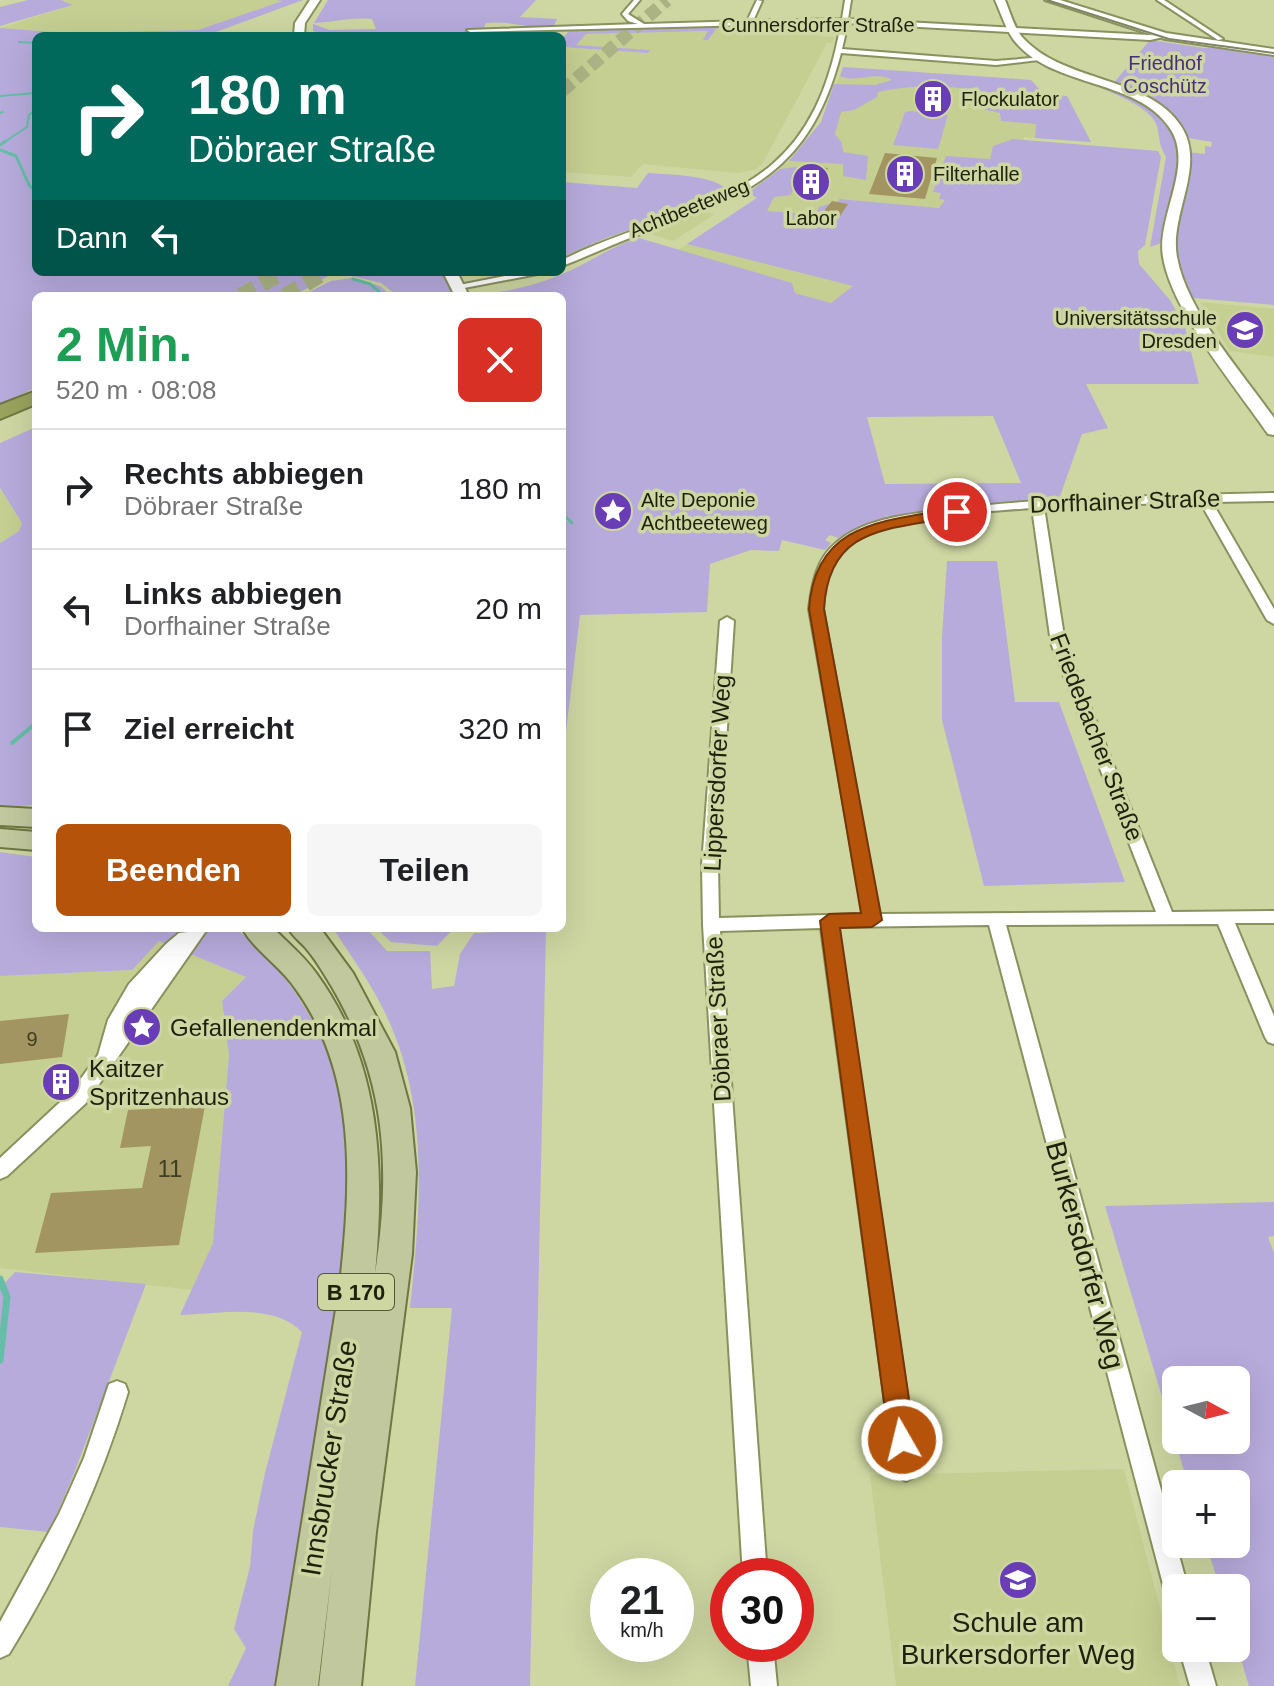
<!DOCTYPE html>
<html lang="de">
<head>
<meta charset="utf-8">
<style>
  :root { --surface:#fff; --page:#f6f6f6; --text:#202124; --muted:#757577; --line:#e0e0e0; --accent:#b45309 }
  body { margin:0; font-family:Arial,sans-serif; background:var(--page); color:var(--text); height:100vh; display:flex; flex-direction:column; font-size:30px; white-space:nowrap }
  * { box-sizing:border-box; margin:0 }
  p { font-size:26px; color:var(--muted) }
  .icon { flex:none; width:44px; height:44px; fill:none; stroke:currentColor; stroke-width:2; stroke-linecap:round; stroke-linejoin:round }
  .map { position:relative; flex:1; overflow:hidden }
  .sheet { position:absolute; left:32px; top:292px; width:534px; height:640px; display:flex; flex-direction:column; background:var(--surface); border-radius:12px; box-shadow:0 8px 32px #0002 }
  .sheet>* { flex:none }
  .guide { position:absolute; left:32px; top:32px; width:534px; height:244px; border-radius:12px; box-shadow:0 8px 32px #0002; background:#00695c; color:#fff; overflow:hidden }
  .needle { width:52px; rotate:97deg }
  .buttons { position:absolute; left:1162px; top:1366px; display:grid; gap:16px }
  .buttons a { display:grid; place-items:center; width:88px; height:88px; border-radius:12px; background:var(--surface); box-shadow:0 8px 32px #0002; font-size:40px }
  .speed { position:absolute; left:590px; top:1558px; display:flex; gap:16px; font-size:40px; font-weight:700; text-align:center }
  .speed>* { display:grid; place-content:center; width:104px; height:104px; border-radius:50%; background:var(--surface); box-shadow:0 8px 32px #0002; line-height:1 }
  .speed small { font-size:20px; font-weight:400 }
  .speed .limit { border:12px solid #d22; background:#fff; color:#111 }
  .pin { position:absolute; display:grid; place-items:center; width:68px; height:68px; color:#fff; margin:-34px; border:4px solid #fff; border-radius:50%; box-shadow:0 2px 8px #0007 }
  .me { position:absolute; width:88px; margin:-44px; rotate:352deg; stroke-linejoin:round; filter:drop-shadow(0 0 6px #0008) }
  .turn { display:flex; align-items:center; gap:28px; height:168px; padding:0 24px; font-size:36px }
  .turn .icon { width:104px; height:104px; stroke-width:2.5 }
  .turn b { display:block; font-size:56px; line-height:68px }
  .then { display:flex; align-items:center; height:76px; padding:0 24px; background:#0003; gap:16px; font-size:30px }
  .round { display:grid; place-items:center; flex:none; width:84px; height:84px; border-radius:12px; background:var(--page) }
  .overview { display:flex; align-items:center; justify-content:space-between; height:136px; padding:0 24px }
  h1 { font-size:48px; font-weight:700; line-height:60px; color:#1e9e55 }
  .cta { display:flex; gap:16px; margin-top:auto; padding:16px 24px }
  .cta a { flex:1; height:92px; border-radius:12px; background:var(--accent); color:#fff; font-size:32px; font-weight:700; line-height:92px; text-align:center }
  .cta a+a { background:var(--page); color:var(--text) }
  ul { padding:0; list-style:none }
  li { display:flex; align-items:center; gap:24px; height:120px; padding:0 24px; border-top:2px solid var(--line) }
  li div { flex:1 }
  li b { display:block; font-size:30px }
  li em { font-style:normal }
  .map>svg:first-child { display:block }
  .built { fill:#c6cf92 }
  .green { fill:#b7abdc; fill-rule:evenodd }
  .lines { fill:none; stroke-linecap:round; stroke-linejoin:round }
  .stream-far3 { stroke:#66bea8; stroke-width:2 }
  .stream-far2 { stroke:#66bea8; stroke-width:3 }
  .stream-far1 { stroke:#66bea8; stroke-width:4 }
  .stream { stroke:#66bea8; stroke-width:7 }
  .building { fill:#a29561 }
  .highway-tunnel-far1 { stroke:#abb384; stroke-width:13; stroke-dasharray:13 6; stroke-linecap:butt }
  .highway-tunnel { stroke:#abb384; stroke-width:16; stroke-dasharray:16 8; stroke-linecap:butt }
  .street-casing { stroke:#89915e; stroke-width:4 }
  .secondary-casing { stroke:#89915e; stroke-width:4 }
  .primary-casing { stroke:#6e7641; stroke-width:4 }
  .highway-casing { stroke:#6e7641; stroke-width:4 }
  .street { fill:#fff; fill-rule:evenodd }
  .secondary { fill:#fff; fill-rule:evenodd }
  .primary { fill:#c2c89e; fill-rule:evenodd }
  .highway { fill:#99a35d; fill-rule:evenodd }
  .tram { stroke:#7e845e; stroke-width:2 }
  .route { fill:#b45309; stroke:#753606; stroke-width:2 }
  .labels { text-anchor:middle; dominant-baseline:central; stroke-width:7; stroke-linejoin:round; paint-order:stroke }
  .far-street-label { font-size:20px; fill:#1e210c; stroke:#ced7a2 }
  .far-park-label { font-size:20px; fill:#482f7a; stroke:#ced7a2 }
  .far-poi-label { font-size:20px; fill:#1e210c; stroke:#ced7a2; text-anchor:start }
  .number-label { font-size:20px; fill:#3f3e21 }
  .shield { fill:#ced7a2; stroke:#535839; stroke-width:2 }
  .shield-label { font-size:22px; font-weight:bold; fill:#1e210c }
  .street-label { font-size:24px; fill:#1e210c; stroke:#ced7a2 }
  .poi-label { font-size:24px; fill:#1e210c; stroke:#ced7a2; text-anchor:start }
  .near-number-label { font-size:24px; fill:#3f3e21 }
  .near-street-label { font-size:28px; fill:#1e210c; stroke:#ced7a2 }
  .near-poi-label { font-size:28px; fill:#1e210c; stroke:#ced7a2 }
</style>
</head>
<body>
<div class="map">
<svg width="1274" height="1686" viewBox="0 0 1274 1686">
  <rect width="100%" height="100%" fill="#ced7a2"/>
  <path class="built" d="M61 0H285L198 30 67 33 0 28 73 5Z
    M820 26 819 36 834 37 833 43H827L763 163 757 169 738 173 643 164 631 177 562 172V47L648 53 649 50 575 45 586 34 709 31 708 40 718 27Z
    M843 67 1031 80 1044 94 1067 96 1091 142 1024 137 1023 141 1153 152 831 303 794 293 792 283 677 251 757 198 748 193 789 161 821 122Z
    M701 211 715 214 673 241 643 232Z
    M1200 302 1274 309V357L1230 351Z
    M0 489 22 523 19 531 0 543Z
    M159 941 246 977 222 1002 229 1056 223 1155 213 1243 192 1290 0 1268V976L131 970Z
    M1124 1469 1180 1686H896L870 1475Z"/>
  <path class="green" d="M28 0H61L73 5 0 26V7Z
    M276 0H303L205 36H36V272H325L328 276 294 296H36V387L0 406V28L67 33 198 30 282 1Z
    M328 0H536L520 17 557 19 553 28C530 29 509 20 486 23L483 30H495V36H312L318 33 313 31V24L330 30 376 29 372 19C351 17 334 22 314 23Z
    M718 27 708 40H703L708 31 586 34 576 45 650 50 648 53 562 47V39L571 29Z
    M1150 40 1204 48 1226 47 1274 55V305L1193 298 1178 269 1174 248 1187 152 1205 154V146L1211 147 1212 142 1188 138 1174 118 1111 86Z
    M843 67 1031 80 1044 94 1067 96 1091 142 1035 138 1036 124 1001 121 1000 113 982 109 991 103 1013 99 1009 96C966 87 922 82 878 92L877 97 854 110 841 112 835 134 842 143 843 152 868 156 866 180 843 176V164L789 161 821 122 834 84 875 85 892 80C876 70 856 84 840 76Z
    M1097 86C1125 92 1173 113 1177 146 1181 170 1168 219 1162 243L1150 247 1166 157C1159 146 1160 139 1157 126 1151 107 1114 94 1097 86Z
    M911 111 948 115 938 149 893 145 905 112Z
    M1013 139 1158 151 1161 157 1145 245 1138 251 1139 264 1170 300 1185 327 1199 384H1086L1108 428 1082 434 1058 502 899 521 885 515 888 518 860 526 838 538 830 535 825 540 831 543 825 550 782 540 779 551 751 550 710 564 707 612 580 615 562 765V296L481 295C508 291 534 286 560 275 588 264 610 246 639 238L792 283 795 293 831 303 853 286 687 244 757 198 748 193 780 169 804 166 791 195 774 197 767 211 815 215 819 207 839 201V199L939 208 945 200 939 199 941 193 933 192 946 156 990 159 993 146ZM993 416 1021 483 885 484 867 417Z
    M648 173C672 175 711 174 730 191L719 198 606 238 562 257V182L637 188Z
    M335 272H444L457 296H398L381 283Z
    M352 278 380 286 392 296H301L331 281Z
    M36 427V805L0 807V543L19 531 22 523 0 488V443Z
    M947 561H997L1015 702H1059L1125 882 984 886 942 720V637Z
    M0 852 36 857V928H235C299 978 342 1060 350 1141 358 1210 338 1300 326 1369 308 1475 291 1580 276 1686H228L246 1648 234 1629 250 1567 253 1531 265 1473 302 1332C273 1302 219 1314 180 1315L213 1243 229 1056 222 1001 246 977 159 941 132 970 0 976Z
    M333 928H366L387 951H430L432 989 454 986 460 954 474 933 546 930 530 1686H415L452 1308H410C421 1204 431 1097 379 1001 366 976 348 952 333 928Z
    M376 928H454L437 946 391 942Z
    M1274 1202V1236L1268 1237 1274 1253V1686H1249L1236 1643V1588H1220L1206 1544H1236V1484H1188L1105 1206ZM1236 1380V1440H1176V1380Z
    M15 1272 146 1284 73 1476 49 1532 0 1527V1288Z"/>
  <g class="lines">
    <path class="stream-far3" d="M19 42 36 43
      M0 96 36 93
      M0 113 3 112
      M3 143 27 127 29 115 36 109"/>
    <path class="stream-far2" d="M0 145 6 141
      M0 150 16 156 29 185 36 192
      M36 152V177
      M353 279 370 284 384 296
      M562 513 572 523"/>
    <path class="stream-far1" d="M12 743 36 723"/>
    <path class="stream" d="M0 1279 7 1297 0 1360"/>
  </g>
  <path class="building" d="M885 153 937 158 925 199 869 194Z
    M808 166 828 168 820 191 797 189Z
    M832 201 848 204 840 216 819 217Z
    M69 1014 62 1057 0 1064V1021Z
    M60 1072 75 1079 63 1092 47 1084Z
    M205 1106 179 1245 35 1253 51 1193 142 1188 151 1146 120 1148 128 1110Z"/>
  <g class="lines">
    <path class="highway-tunnel-far1" d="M562 91 667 0"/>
    <path class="highway-tunnel" d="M241 296 283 272
      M285 296 325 272"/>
    <defs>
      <path id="street" d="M634 0H640L628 14 644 24 747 21 757 0 762 1 753 21 842 19 845 0H851L848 19 1168 36 1150 40 848 23 842 49 996 61 1044 57 1047 59 996 65 841 53C810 173 748 195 641 234 614 243 589 256 562 266V260L581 251C718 194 811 195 841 23L470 32 467 30 638 24 628 21 622 14Z
        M1157 0H1164L1223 39 1218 40Z
        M526 272H548L459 289 454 286Z
        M1274 493V501L1212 502 1274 609V624L1267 620 1200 502 1044 507 1065 643 1172 912 1274 911V923H1235L1274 1016V1044L1268 1042 1265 1037 1218 924 1006 925 1188 1588H1176V1600L1167 1597 1164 1588 989 925 838 927 918 1469 914 1477 906 1481 898 1477 894 1469 821 928 720 931 767 1576H743L703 925 702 865 720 621 727 617 734 621 718 865 719 918 863 914 809 609C812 585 816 559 836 543 865 517 914 514 951 509 1058 496 1166 496 1274 493ZM1032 508 1051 643 1156 912 879 914 823 609C824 591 826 571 837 556 867 516 984 512 1032 508Z
        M191 928H208L86 1103 7 1176 0 1179V1158L72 1091 98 1055 108 1020 129 984 166 944 179 933 188 932Z
        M117 1381 125 1384 128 1392C100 1485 60 1571 9 1654L0 1658V1622L59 1514 84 1458 109 1384Z
        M747 1644H773L777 1686H751Z
        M1179 1648H1205L1216 1686H1190Z"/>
      <path id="secondary" d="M310 0H320L305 23 304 36H294L295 23Z
        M995 0H1005C1010 12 1014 28 1023 38 1064 83 1149 76 1181 126 1207 166 1169 214 1177 257 1187 312 1242 372 1274 418V435L1268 434C1236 387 1172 312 1163 257 1156 216 1196 164 1169 127 1136 78 1049 88 1013 39 1005 27 1001 13 995 0Z
        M1045 0H1060L1166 33 1274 49V55L1165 39Z
        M443 272H457L469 296H455Z"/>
      <path id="primary" d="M0 807 36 809V827L0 825Z
        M0 829 36 832V850L0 847Z
        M242 928H273C287 942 304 956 316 973 381 1062 385 1167 375 1274 391 1168 387 1081 332 987 324 974 315 958 304 946 298 940 293 936 288 928H320L353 973 395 1052 410 1108 416 1172 412 1254 376 1532 361 1686H319L332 1569 318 1686H276L340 1284C351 1183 358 1075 295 988 280 966 255 951 242 928Z"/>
      <path id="highway" d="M36 391V404L0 419V405Z"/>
    </defs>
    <use href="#street" class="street-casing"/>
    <use href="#secondary" class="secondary-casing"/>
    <use href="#primary" class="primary-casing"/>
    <use href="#highway" class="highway-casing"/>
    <use href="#street" class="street"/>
    <use href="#secondary" class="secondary"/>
    <use href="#primary" class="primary"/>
    <use href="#highway" class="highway"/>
    <path class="tram" d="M1047 0 1169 39 1274 53"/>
  </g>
  <path class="route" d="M957 508 962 509V515C895 531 829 521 824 609L882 920 872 927 840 928 915 1440 911 1449 902 1453 893 1449 889 1440 820 921 829 914 861 913 809 609C815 520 887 521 957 508Z"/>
  <defs>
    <symbol id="building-disc" viewBox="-11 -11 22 22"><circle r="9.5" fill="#693db5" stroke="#ced7a2"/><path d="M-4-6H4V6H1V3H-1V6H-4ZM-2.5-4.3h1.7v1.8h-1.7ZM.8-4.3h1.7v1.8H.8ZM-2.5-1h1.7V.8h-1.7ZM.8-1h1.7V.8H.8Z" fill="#fff"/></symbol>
    <symbol id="school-disc" viewBox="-11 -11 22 22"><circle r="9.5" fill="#693db5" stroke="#ced7a2"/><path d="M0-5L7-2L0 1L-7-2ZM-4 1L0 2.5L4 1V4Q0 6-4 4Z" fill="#fff"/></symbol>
    <symbol id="sight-disc" viewBox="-11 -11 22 22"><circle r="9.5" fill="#693db5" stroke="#ced7a2"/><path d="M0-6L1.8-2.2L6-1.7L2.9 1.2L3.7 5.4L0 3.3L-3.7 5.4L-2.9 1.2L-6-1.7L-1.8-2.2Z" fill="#fff"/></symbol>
  </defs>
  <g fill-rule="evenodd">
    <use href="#building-disc" x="911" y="77" width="44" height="44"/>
    <use href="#building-disc" x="883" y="152" width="44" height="44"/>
    <use href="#building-disc" x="789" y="160" width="44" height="44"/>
    <use href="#school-disc" x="1223" y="308" width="44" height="44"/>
    <use href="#sight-disc" x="591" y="489" width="44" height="44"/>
    <use href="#sight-disc" x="120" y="1005" width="44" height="44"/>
    <use href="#building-disc" x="39" y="1060" width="44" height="44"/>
    <use href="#school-disc" x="996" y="1558" width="44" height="44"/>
  </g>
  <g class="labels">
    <g class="far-street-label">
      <text x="818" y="25">Cunnersdorfer Straße</text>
      <text transform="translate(689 208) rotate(-22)">Achtbeeteweg</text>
    </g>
    <g class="far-park-label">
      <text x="1165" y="63">Friedhof<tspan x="1165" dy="23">Coschütz</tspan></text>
    </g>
    <g class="far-poi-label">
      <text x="961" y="99">Flockulator</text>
      <text x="933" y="174">Filterhalle</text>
      <text x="811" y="218" text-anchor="middle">Labor</text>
      <text x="1217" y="318" text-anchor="end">Universitätsschule<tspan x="1217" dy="23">Dresden</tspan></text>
      <text x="641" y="500">Alte Deponie<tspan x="641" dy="23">Achtbeeteweg</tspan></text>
    </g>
    <g class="number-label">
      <text x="32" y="1039">9</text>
    </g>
    <rect class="shield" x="318" y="1274" width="76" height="36" rx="6"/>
    <g class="shield-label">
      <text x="356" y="1292">B 170</text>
    </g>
    <g class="street-label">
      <text transform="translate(1125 501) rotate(-2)">Dorfhainer Straße</text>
      <text transform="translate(1097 737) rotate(69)">Friedebacher Straße</text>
      <text transform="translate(717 773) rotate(-87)">Lippersdorfer Weg</text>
      <text transform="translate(718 1019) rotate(-93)">Döbraer Straße</text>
    </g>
    <g class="poi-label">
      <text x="170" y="1027">Gefallenendenkmal</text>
      <text x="89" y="1068">Kaitzer<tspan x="89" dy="28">Spritzenhaus</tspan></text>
    </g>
    <g class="near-number-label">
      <text x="170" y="1168">11</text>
    </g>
    <g class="near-street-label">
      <text transform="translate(1085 1255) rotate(75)">Burkersdorfer Weg</text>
      <text transform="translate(329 1458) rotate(-81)">Innsbrucker Straße</text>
    </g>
    <g class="near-poi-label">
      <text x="1018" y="1622">Schule am<tspan x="1018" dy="32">Burkersdorfer Weg</tspan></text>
    </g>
  </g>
</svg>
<div class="buttons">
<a><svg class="needle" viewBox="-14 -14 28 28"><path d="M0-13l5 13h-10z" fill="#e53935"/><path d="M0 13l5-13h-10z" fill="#757577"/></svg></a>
<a>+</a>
<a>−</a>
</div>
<div class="speed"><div>21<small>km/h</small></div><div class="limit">30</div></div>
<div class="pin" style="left:957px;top:512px;background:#d93025"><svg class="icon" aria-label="arrive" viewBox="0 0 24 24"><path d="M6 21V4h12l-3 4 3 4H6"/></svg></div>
<svg class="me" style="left:902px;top:1440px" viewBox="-20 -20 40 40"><circle r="17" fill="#b45309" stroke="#fff" stroke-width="3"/><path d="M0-11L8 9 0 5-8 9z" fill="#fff"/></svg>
<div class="guide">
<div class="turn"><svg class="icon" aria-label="right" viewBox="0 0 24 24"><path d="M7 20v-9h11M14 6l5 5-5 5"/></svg><div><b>180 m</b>Döbraer Straße</div></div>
<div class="then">Dann<svg class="icon" aria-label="left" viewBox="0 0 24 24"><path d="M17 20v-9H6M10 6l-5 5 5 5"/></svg></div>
</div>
<section class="sheet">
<div class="overview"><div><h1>2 Min.</h1><p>520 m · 08:08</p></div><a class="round" style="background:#d93025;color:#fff"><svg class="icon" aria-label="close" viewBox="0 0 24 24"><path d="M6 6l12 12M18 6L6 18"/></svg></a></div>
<ul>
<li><svg class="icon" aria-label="right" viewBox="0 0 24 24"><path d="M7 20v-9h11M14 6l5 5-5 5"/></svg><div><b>Rechts abbiegen</b><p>Döbraer Straße</p></div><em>180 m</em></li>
<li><svg class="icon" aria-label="left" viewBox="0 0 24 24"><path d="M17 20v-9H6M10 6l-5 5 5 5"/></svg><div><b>Links abbiegen</b><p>Dorfhainer Straße</p></div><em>20 m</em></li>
<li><svg class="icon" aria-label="arrive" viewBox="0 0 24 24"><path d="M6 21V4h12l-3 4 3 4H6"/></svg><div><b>Ziel erreicht</b></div><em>320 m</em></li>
</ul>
<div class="cta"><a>Beenden</a><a>Teilen</a></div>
</section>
</div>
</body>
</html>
